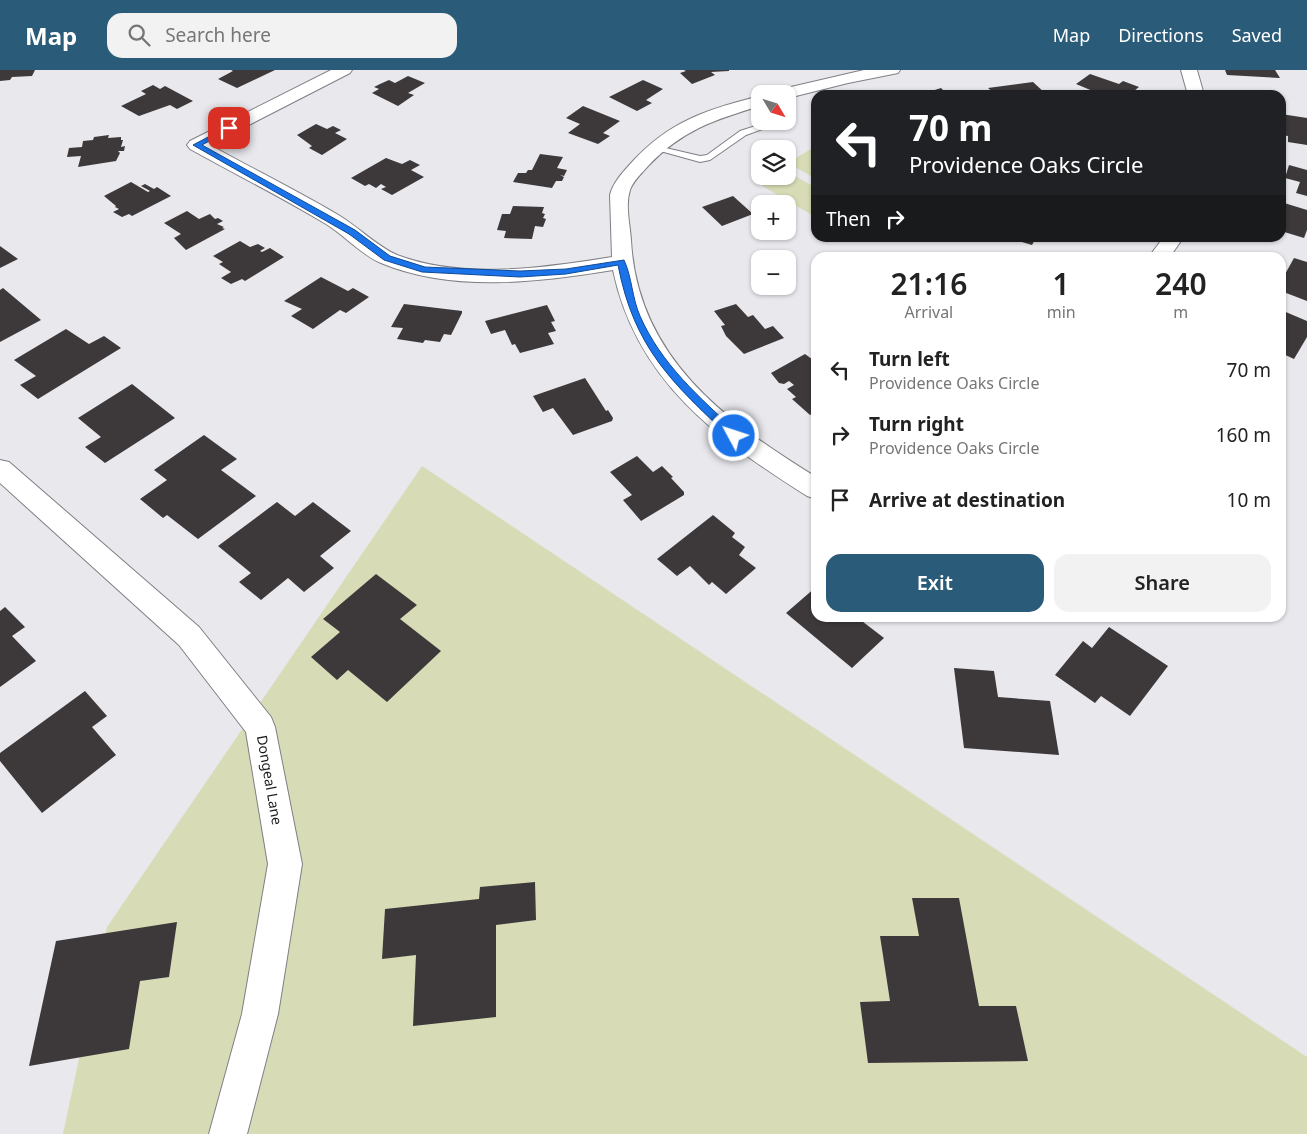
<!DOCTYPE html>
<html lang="en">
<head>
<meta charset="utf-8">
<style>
  :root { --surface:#fff; --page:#f2f2f2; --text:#222; --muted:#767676; --accent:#2a5c79 }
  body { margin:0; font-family:"Noto Sans",sans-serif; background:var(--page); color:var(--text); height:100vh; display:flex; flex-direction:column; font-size:19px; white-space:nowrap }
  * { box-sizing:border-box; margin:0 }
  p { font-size:16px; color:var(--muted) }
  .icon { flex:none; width:28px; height:28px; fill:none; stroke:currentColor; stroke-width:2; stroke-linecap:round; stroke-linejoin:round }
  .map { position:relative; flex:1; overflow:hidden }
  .drawer { position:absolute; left:811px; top:182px; width:475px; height:370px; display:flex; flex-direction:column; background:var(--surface); border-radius:15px; box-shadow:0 1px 4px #0004 }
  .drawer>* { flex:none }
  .banner { position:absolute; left:811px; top:20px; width:475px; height:152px; border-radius:15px; box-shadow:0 1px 4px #0004; background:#202124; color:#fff; overflow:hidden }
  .needle { width:32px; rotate:128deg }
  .controls { position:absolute; left:751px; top:15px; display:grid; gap:10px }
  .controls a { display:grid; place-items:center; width:45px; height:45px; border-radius:10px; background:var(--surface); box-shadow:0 1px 4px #0004; font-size:25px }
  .pin { position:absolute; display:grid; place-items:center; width:42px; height:42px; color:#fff; margin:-21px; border-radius:10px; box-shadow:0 2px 8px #0006 }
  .me { position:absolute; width:55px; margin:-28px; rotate:310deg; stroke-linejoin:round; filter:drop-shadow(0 0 4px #0008) }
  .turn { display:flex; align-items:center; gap:18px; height:105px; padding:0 15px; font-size:22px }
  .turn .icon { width:65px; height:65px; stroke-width:2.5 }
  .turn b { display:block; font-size:35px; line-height:42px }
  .then { display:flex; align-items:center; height:48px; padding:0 15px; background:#0003; gap:10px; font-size:19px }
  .eta { display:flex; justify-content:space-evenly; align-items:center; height:85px; text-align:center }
  .eta b { font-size:30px; font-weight:600; line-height:35px }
  .primary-button { display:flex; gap:10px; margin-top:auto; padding:10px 15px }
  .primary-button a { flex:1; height:58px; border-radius:15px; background:var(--accent); color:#fff; font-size:20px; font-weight:600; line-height:58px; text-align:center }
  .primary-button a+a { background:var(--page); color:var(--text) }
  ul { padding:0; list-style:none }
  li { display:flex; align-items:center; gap:15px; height:65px; padding:0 15px }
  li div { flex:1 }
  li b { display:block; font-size:19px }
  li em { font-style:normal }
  header { display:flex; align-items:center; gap:30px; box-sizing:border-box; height:70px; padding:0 25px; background:var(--accent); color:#fff }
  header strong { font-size:24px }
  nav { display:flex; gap:28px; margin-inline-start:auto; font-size:18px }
  .search { width:350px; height:45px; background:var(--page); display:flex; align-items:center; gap:12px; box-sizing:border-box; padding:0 18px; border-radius:15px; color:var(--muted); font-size:19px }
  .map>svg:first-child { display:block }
  .green { fill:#d8dcb6 }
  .building { fill:#3d393b }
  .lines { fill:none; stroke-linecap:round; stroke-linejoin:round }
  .service-casing { stroke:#7f7f84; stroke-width:2 }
  .minor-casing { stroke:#7f7f84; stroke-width:2 }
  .service { fill:#fff; fill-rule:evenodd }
  .minor { fill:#fff; fill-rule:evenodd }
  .route { fill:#1a73e8; stroke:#114b97 }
  .labels { text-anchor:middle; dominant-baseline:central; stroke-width:5; stroke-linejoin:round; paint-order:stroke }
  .street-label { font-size:14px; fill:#1a1a1c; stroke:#fff }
</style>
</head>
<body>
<header>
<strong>Map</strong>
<div class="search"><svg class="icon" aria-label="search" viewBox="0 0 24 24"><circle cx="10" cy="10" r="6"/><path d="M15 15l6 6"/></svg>Search here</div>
<nav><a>Map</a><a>Directions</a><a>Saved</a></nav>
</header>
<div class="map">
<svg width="1307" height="1064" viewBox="0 0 1307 1064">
  <rect width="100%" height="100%" fill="#e8e8ed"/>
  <path class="green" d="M811 79 816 82V109L788 93Z
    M788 102 816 118V143L812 145 754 111 762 106H788Z
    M422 396 1307 987V1064H63L107 857Z"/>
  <path class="building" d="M0 0H35L32 6 12 7 10 10 0 11Z
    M231 0H275L237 18 218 9 233 1Z
    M684 0H729V1L711 2 715 5 692 14 680 3 686 1Z
    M1225 0H1275L1280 8 1227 5Z
    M1090 4 1119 14 1123 11 1139 17 1129 25H1098L1100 24 1076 14Z
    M408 6 425 13 408 23 414 25 398 36 372 23 379 19 374 17 380 14 389 10 395 13Z
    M643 10 663 19 646 30 652 33 637 41 609 27Z
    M1033 12 1046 24 996 25 988 18Z
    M153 15 160 19 165 16 193 31 177 39 170 35 139 46 121 36 146 24 141 21Z
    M941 18 945 22 961 20 966 25H919Z
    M583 36 620 51 603 63 610 66 598 74 568 63 580 54 566 48Z
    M1281 44 1307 48V75L1288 72V66L1281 65Z
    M316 54 327 59 333 56 341 60 335 63 347 69 322 85 309 78 312 76 297 65Z
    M109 65 108 68 121 67V70H123L121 77 125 76 124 81H118L120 83 116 91 78 97 81 86 67 87 69 78 82 77 83 71 93 70 94 67Z
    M540 84 563 87 557 98 567 100 564 106 560 105 564 107 562 111H556L552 118 513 112 518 103H526L528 100H532Z
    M386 88 402 94 410 90 420 95 411 100 424 107 392 125 381 119 386 117 381 114 376 118 369 114 365 116 351 108Z
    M1289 95 1307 100V126L1296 123 1300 112 1285 108Z
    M131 112 148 122 150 121 141 116 145 114 154 119 157 117 171 126 132 146 129 144 122 147 113 142 119 139 115 137 116 136 104 126Z
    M733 126 753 144 722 156 702 137Z
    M1281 132 1307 140V160L1304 168 1281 161Z
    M513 136 544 137 542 143 545 144 543 148 546 149 543 157 535 156 532 169 504 168 506 161 497 160 502 144H510Z
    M187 141 199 149 210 144 215 149 218 148 223 151 217 154 224 157 222 158 225 159 186 180 174 168 181 164 164 153Z
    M1008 168H1036L1032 175Z
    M240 171 250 177 258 174 265 178 260 181 262 182 270 178 284 187 245 211 242 209 231 214 221 208 231 202 219 194 223 192 213 186Z
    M0 176 18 189 0 198Z
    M1294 188 1307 192V231L1281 221V205L1284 206Z
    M321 207 348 221 353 218 369 227 346 243 340 240 313 259 291 246 302 239 284 231Z
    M3 218 41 250 0 272V220Z
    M404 234 462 241V243L451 265 444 264 440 272 425 270 423 273 397 269 403 258 391 257Z
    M736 234 748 247 753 245 765 259 773 256 784 268 744 284 726 266 721 256 725 255 714 241Z
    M547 235 555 251 551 252 556 261 548 263 554 274 520 283 515 274 512 275 505 260 491 264 485 251Z
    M1281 240 1307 251V267L1294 289 1281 283Z
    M66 259 89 274 104 266 121 278 38 329 20 315 36 306 14 290Z
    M805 284 816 292V341L810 345 792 329 796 327 787 319 794 315 789 311 784 314 779 313 771 303Z
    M585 308 606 341 608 340 613 348 612 351 573 365 553 338 543 342 533 326Z
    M132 314 175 348 105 393 85 377 101 367 78 348Z
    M204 365 237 389 221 400 256 426 198 469 167 445 163 448 140 429 167 410 154 400Z
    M637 386 653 402 662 396 673 407 671 408 684 422V425L641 451 623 430 632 425 610 402Z
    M277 432 295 446 313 432 351 461 320 486 334 498 304 522 288 508 261 530 239 512 251 503 218 476Z
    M713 445 735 463 732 467 745 477 739 485 756 498 726 524 712 512 709 515 690 496 677 506 657 489Z
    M376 504 417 535 400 549 441 581 387 632 348 600 337 610 311 587 340 562 323 549Z
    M816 517V548H858L884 568 852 598 786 543Z
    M5 537 25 557 12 566 36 591 0 617V541Z
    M1109 557 1168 596 1130 646 1101 626 1095 633 1055 605 1083 571 1092 578Z
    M954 598 994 601 998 627 1050 631 1059 685 964 678Z
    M85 621 107 646 92 657 116 685 42 743 0 691V683Z
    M535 812 536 850 496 855V947L413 956 416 885 382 889 385 839 479 829 480 817Z
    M912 828H959L979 936H1016L1028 991 868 993 860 932 890 931 880 866H919Z
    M177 852 169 907 140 911 129 979 29 996 56 871Z"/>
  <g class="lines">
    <defs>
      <path id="service" d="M788 35 795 41 791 50 788 51Z
        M771 51H785L746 65 710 90 700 92 653 79 657 76 700 86 707 85 740 61Z"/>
      <path id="minor" d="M331 0H352L350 3 210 75C253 99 298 121 340 146 358 157 378 177 397 185 463 210 544 198 612 187L610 125C613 112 624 101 633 91 670 51 708 39 760 26V36C714 50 682 60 648 96 642 103 633 111 630 120 625 136 630 154 631 170 637 287 725 351 816 407V429L807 426C717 369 636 310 613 200 540 212 453 223 381 193 363 186 344 165 326 154 281 127 235 104 190 79L187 75 190 71Z
        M864 0H900L898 3 848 13 788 28V24H776L778 20Z
        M1181 0H1197L1204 25H1188Z
        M1163 168H1183L1169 188H1148Z
        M0 390 9 392 199 557 271 647 275 657 302 794 278 944 247 1064H209L242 944 268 794 246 662 179 575 0 413Z"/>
    </defs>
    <use href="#service" class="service-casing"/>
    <use href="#minor" class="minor-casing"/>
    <use href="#service" class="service"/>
    <use href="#minor" class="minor"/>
  </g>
  <path class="route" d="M227 57 233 58 202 75 355 160 390 186 425 197 520 201 566 199 624 190C632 207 632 228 640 246 661 294 700 328 738 363V368H731C672 313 634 278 618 195L566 204 520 207 422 202 384 190 349 164 193 75Z"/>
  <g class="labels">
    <g class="street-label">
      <text transform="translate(270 710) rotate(80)">Dongeal Lane</text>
    </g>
  </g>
</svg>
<div class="controls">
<a><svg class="needle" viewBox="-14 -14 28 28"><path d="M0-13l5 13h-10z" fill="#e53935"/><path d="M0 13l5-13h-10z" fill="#767676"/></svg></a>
<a><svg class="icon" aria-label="layers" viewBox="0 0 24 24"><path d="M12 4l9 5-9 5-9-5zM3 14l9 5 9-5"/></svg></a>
<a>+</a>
<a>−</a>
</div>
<div class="pin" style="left:229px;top:58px;background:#d93025"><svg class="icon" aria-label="arrive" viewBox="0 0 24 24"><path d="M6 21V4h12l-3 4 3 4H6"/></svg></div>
<svg class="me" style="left:734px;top:366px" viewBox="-20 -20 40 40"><circle r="17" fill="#1a73e8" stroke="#fff" stroke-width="3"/><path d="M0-11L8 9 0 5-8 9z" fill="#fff"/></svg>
<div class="banner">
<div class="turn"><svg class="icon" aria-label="left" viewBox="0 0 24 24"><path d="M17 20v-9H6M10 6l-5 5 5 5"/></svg><div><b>70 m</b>Providence Oaks Circle</div></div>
<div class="then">Then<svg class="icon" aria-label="right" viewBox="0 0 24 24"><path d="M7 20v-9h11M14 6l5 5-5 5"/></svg></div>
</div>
<section class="drawer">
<div class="eta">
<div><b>21:16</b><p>Arrival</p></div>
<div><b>1</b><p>min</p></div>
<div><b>240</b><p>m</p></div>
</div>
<ul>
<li><svg class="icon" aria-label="left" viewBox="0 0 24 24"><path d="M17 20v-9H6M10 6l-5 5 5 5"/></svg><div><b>Turn left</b><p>Providence Oaks Circle</p></div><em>70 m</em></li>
<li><svg class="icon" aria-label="right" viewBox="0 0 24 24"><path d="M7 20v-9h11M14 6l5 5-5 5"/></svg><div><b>Turn right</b><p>Providence Oaks Circle</p></div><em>160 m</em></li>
<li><svg class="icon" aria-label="arrive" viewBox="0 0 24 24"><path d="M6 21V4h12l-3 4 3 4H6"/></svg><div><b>Arrive at destination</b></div><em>10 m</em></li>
</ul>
<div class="primary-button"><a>Exit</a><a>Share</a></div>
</section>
</div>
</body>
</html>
